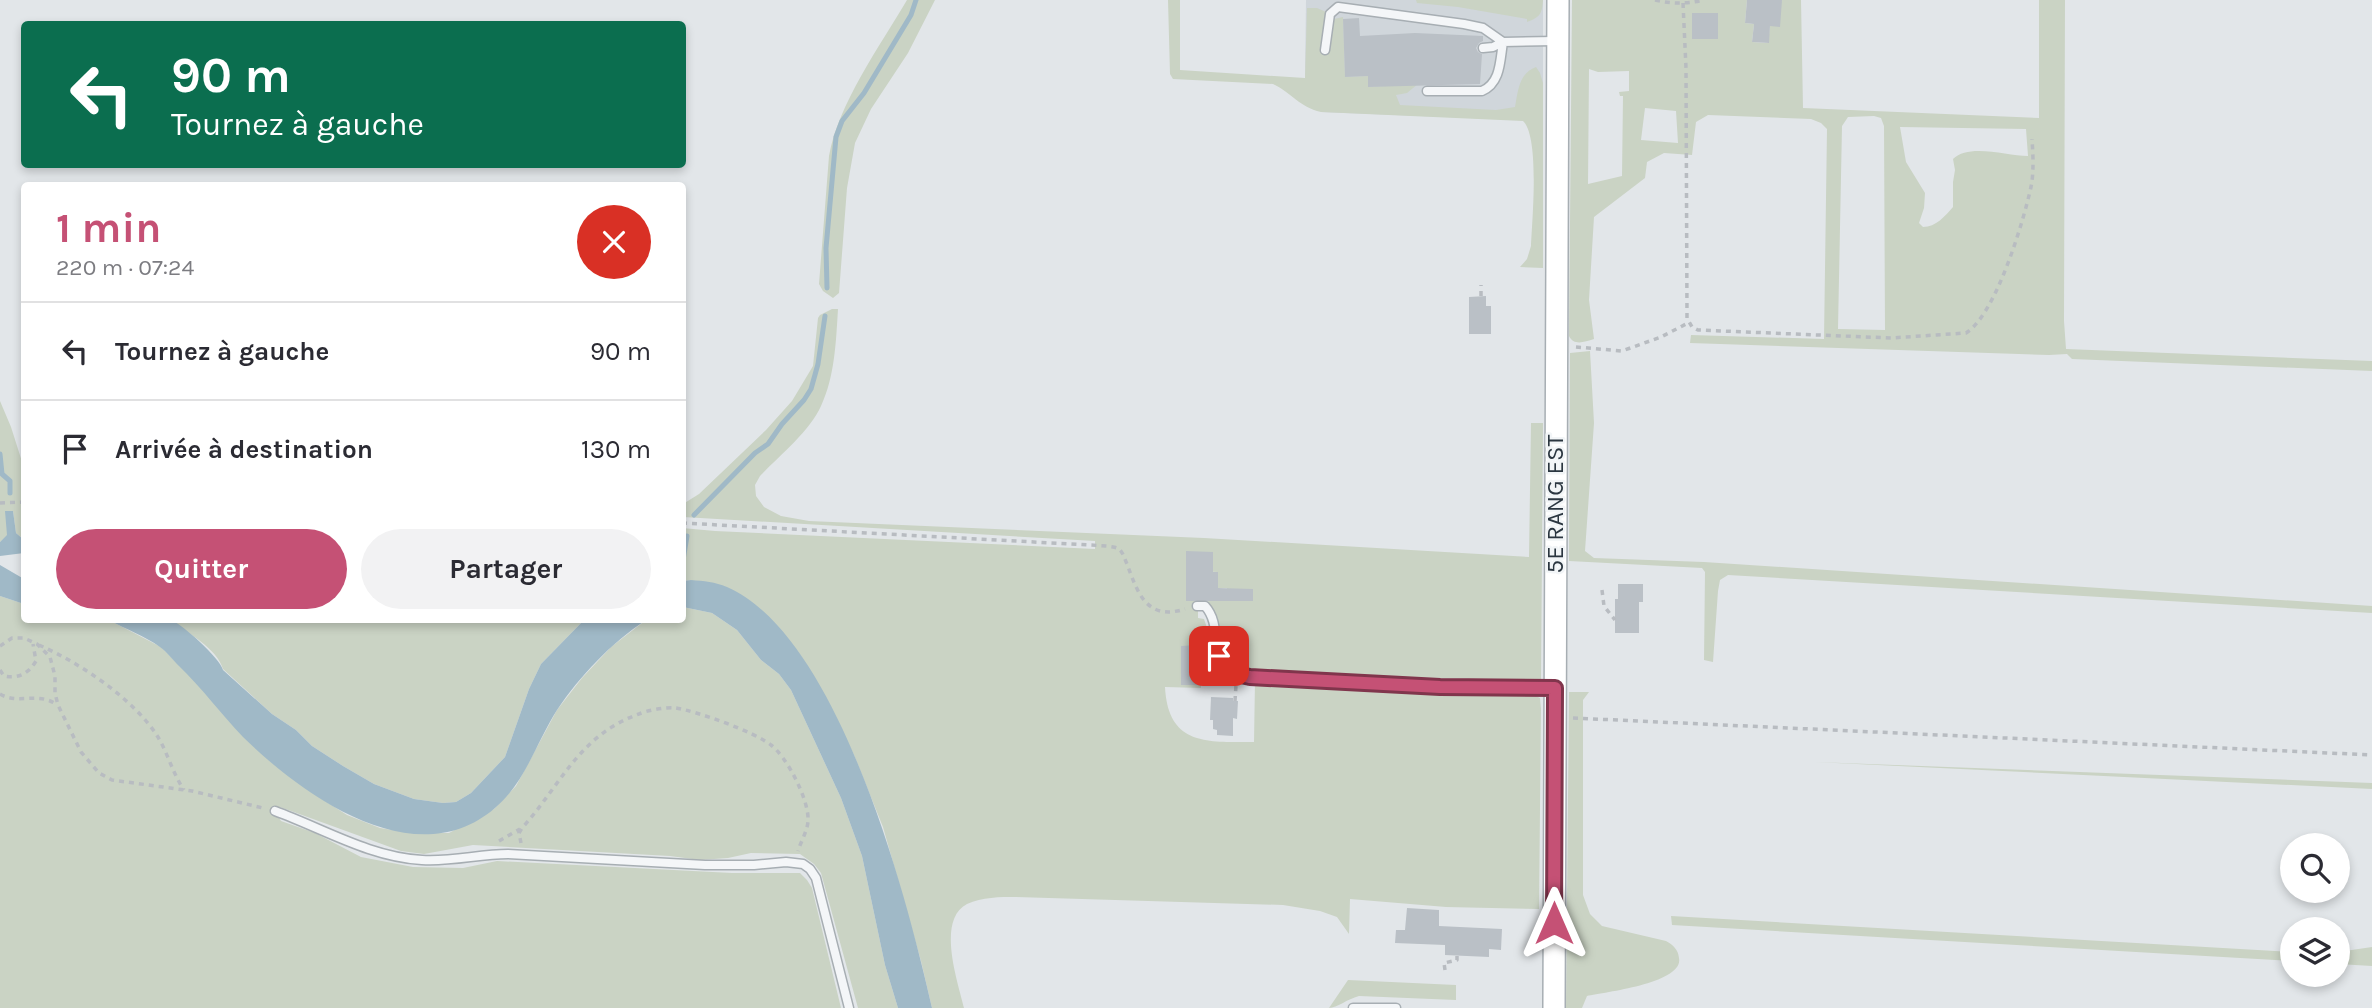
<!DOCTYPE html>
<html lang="fr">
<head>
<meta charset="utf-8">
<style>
  :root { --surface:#fff; --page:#f2f2f3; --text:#2b2b33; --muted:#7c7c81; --line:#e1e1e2; --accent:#c55175 }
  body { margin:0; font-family:Karla,sans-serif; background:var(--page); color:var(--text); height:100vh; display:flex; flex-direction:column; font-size:26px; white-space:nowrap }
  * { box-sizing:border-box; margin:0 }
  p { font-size:23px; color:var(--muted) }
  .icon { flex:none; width:38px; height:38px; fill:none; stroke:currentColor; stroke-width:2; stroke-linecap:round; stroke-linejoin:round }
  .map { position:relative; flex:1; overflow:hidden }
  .panel { position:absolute; left:21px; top:182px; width:665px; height:441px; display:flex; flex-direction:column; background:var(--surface); border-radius:7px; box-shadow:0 4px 10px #0003 }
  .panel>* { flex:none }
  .guide { position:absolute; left:21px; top:21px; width:665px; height:147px; border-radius:7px; box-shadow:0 4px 10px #0003; background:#0b6e4f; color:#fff; overflow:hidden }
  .controls { position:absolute; left:2280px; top:833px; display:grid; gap:14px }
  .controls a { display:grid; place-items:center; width:70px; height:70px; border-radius:50%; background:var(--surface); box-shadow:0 4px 10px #0003; font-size:35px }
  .pin { position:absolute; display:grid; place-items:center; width:60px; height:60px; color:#fff; margin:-30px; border-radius:14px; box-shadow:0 4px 10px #0006 }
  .me { position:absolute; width:77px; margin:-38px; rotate:0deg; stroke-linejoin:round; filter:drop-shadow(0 0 5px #0008) }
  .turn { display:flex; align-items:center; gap:24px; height:147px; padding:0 35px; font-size:32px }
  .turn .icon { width:91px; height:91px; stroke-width:2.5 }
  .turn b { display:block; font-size:49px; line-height:60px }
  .round { display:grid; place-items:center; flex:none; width:74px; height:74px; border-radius:37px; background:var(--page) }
  .summary { display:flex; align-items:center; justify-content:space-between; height:119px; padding:0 35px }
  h1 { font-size:42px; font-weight:700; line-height:52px; color:var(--accent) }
  .primary-button { display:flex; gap:14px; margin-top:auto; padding:14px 35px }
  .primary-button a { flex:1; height:80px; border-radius:42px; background:var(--accent); color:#fff; font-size:28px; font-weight:700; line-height:80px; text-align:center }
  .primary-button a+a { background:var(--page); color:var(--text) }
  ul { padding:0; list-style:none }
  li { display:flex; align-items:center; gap:21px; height:98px; padding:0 35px; border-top:2px solid var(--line) }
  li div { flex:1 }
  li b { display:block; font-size:26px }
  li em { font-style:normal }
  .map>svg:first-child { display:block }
  .built { fill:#d0d6db }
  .green { fill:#cad3c4; fill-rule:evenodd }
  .water { fill:#a0b9c7 }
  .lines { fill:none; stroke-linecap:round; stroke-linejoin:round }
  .stream { stroke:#a0b9c7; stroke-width:5 }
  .building { fill:#bac0c6 }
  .lane-casing { stroke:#a7aeb3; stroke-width:11 }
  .secondary-casing { stroke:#a7aeb3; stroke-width:24 }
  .path { stroke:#b8bcc1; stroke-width:3.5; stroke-dasharray:5 5; stroke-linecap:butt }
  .lane { stroke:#f4f6f8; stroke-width:8 }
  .secondary { stroke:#fff; stroke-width:21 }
  .route-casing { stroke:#80354c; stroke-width:18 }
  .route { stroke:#c55175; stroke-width:12 }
  .labels { text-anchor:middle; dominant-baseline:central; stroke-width:5; stroke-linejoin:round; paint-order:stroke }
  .street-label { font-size:24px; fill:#2b3640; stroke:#f2f5f7 }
</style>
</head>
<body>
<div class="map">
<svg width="2372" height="1008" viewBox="0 0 2372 1008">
  <rect width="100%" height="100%" fill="#e2e6e9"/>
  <path class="built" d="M1306 0H1543V121L1321 112 1305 78Z"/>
  <path class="green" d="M907 0H935L908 53 871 109 855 143 847 188 839 293 833 298 823 291 819 284 829 156C838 104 880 46 907 0Z
    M1168 0H1180V70L1305 78 1307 8H1317L1326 12 1322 54H1327L1331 27 1334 19 1343 17 1345 77 1368 76V87L1418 84 1407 93 1396 95 1400 105 1496 110 1515 107C1518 91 1519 73 1536 67L1540 73 1543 83V268L1520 267 1527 259 1531 246C1532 221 1540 137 1523 121L1321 112C1299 107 1292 93 1273 84L1173 79 1170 74Z
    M1416 0H1543C1542 13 1541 17 1527 22V19L1458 7 1417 3Z
    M1572 0H1747L1745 23 1754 24 1752 42 1768 43 1770 26 1782 0H1801L1803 108 2039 118V0H2065L2064 321 2066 349 2372 361V371L2072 359 2067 354 2049 355 1690 343 1691 335 1824 339 1827 129 1821 123 1811 119 1708 115 1696 122 1692 155 1664 153 1647 162 1645 178 1594 217 1589 300 1594 339C1584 342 1574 346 1569 336ZM1692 13H1718V39L1692 38ZM1589 69 1598 72 1629 71V91L1619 92 1620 96H1623L1622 176 1588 184ZM1645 108 1676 111 1678 143 1641 140ZM1874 116 1881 118 1884 126 1885 330 1838 329 1842 126 1848 117ZM1900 127 2026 129 2028 156C2007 156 1969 143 1953 159L1955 170 1953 182V207C1945 216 1936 227 1923 227L1919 223 1924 208 1925 193 1906 162Z
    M832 309H838C836 341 835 376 821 406 810 431 779 456 760 476L755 485 756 496 764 507 781 516 809 521 1204 538 1529 557 1531 423H1543L1541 679 1529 684 1238 672C1220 659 1221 640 1218 621 1217 613 1210 608 1208 601H1227V588H1218V572L1187 571 1198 601V618L1204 619C1211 638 1213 655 1213 674H1200L1198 646H1182L1181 685 1201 684V688L1165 687C1168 746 1207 742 1254 742L1255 681 1534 695 1540 698 1541 709 1539 909 1446 907 1350 899 1349 934 1337 917 1320 911 1283 905 1016 897C1000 897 982 897 967 904 936 920 958 982 964 1008H932L921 961 883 827 854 755 821 689 801 656 691 580 683 581 682 528 715 531 1095 549V541L683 517V504L699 494 766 430 792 401 813 366 818 318 820 315Z
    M1590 351 1594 423 1585 551 1594 558 1704 562 2372 606V613L1728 575 1720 580 1718 591 1713 662 1704 660 1705 572 1702 568 1569 561 1570 353Z
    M0 401 11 427 24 468V540L16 533 13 511 7 536 0 542Z
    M0 596 24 604V620H109L161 647 198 684 242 735 271 762 311 792 347 815 380 828 411 833H449L494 809 516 786 557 710 582 678 611 647 646 620H682L683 607 712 613 737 630 761 660 779 674 791 690 841 798 862 856 885 965 898 1008H858L821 873 814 864 800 854 751 853 728 858 700 860 670 856 473 845 424 854 401 851 280 807 275 811 281 821 315 833 361 857 413 867 463 868 497 861 732 873H800L807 880 812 888 841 1008H0Z
    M171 620H584L541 664 529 689 505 757 471 793 456 802 443 803 414 799 374 784 343 766 312 746 296 730 272 714 223 669C217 648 187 633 171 620Z
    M1569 692H1589L1583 700V895L1590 914 1602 926 1666 941C1673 945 1678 949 1679 958 1684 983 1606 992 1587 996L1582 1008H1566Z
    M1815 762 2372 783V789Z
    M1671 916 2292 952V961L1672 925Z
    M2372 947V966L2338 964V952Z
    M1348 980 1456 985V1000L1359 996C1347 999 1337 1008 1329 1008Z"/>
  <path class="water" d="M5 511H13L16 533 24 540V553L0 556V542L7 535Z
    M0 565 24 579V604L0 596Z
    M691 580C704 581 715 582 727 587 839 636 907 897 932 1008H898L885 965 862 856 841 798 791 690 779 674 761 660 737 630 712 613 683 607V581Z
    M109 620C119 619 164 617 171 620 182 624 220 658 223 670L272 714 296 730 312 746 343 766 374 784 414 799 443 803 456 802 471 793 505 757 529 689 541 664 584 620H646C611 643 580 676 557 710 536 743 525 783 495 808 415 877 302 795 243 737 221 714 202 688 179 666 173 660 167 652 160 647 145 636 125 629 109 620Z"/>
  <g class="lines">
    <path class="stream" d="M827 288 826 248 836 137 842 121 864 93 911 15 916 0
      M0 454 2 474 10 481V493
      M694 515 755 453 768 444 782 424 804 400 811 389 818 364 825 316
      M682 566 687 536"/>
  </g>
  <path class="building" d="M1747 0H1782L1780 27 1770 26 1769 43 1752 42 1754 24 1745 23Z
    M1692 13H1718V39H1692Z
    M1359 18 1360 36 1415 33 1483 36V41L1479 43 1476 48 1478 52 1482 54 1480 84 1368 87V76L1345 77 1343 19Z
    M1486 296V306H1491V334H1469V297Z
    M1186 551 1213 552V572H1218V588L1253 589V601H1186Z
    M1618 584H1643V602H1639V633H1615V599H1618Z
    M1198 645 1200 671 1195 674 1194 679 1200 685H1181V646Z
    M1211 697 1233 698V701H1238L1237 719 1233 718V736L1217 735V730L1213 729V720H1210Z
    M1407 908 1439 910V926L1502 929 1501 950 1489 949V957L1445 955V945L1395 943 1396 930H1405Z"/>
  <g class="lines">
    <defs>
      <path id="lane" d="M1483 48 1493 47 1503 42 1555 41
        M1325 50 1330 14 1338 7 1464 24 1483 28 1503 42
        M1427 91H1482C1501 83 1500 60 1503 42
        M1197 606H1205C1225 628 1205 662 1236 675L1440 687 1554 688
        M1200 678H1220L1232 673
        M275 811C324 829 370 857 422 860 452 862 479 854 508 854L705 865H754L786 862 803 864 810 869 816 878 849 1008
        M1353 1008H1396"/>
      <path id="secondary" d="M1554 1008 1558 0"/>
    </defs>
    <use href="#lane" class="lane-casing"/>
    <use href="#secondary" class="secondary-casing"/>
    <path class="path" d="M1655 0C1672 4 1687 4 1704 0
      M1683 3 1686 68 1687 318 1692 327 1698 330 1891 338 1966 333C1996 314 2023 223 2031 187 2034 172 2033 154 2032 139
      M1481 296V285
      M1576 347 1622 351 1661 337 1688 323
      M0 503 24 502
      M682 523 1108 546C1112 547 1116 547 1119 549 1123 552 1125 560 1127 564 1138 594 1147 621 1185 609
      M1602 590 1604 606 1615 620
      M39 645C80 663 134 699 158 737 168 754 173 774 184 790
      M0 646 12 638H24L37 644 50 657 55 676V693L58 705 81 752 99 773 112 780 192 791 263 808
      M0 670 4 676C19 679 29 673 36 661L33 644
      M0 694C18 705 39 691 57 705
      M1235 701 1236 685
      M1573 718 2372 755
      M499 841 520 829
      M521 843 519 833 522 828C561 785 579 735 639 714 648 710 666 707 676 708 696 711 755 732 771 745 787 757 809 800 808 820 808 830 801 841 798 851
      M1445 970 1444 963 1457 960V956"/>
    <use href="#lane" class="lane"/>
    <use href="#secondary" class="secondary"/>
  </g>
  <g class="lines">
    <defs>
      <path id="route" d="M1219 656C1223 672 1235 674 1250 677L1440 687 1555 688 1554 923"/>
    </defs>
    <use href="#route" class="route-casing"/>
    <use href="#route" class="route"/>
  </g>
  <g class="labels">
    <g class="street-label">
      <text transform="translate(1555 504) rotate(-90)">5E RANG EST</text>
    </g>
  </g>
</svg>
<div class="controls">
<a><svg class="icon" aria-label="search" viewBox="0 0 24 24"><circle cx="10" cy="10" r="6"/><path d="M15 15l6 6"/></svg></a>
<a><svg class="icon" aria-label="layers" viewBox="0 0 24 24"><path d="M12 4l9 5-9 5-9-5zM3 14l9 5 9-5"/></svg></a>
</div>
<div class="pin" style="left:1219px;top:656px;background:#d93025"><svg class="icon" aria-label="arrive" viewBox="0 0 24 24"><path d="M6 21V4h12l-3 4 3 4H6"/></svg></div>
<svg class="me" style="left:1554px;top:923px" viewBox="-20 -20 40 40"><path d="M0-17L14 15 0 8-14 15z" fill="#c55175" stroke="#fff" stroke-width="4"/></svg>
<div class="guide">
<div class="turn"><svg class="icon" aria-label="left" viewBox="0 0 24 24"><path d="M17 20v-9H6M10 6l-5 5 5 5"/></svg><div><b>90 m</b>Tournez à gauche</div></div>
</div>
<section class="panel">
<div class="summary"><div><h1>1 min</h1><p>220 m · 07:24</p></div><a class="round" style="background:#d93025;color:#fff"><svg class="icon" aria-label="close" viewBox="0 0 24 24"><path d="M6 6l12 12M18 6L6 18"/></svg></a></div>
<ul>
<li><svg class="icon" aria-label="left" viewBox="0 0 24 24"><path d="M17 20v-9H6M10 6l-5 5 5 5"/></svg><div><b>Tournez à gauche</b></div><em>90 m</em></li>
<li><svg class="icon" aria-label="arrive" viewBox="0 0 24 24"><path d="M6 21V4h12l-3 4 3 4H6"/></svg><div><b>Arrivée à destination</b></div><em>130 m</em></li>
</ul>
<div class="primary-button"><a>Quitter</a><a>Partager</a></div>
</section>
</div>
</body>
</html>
